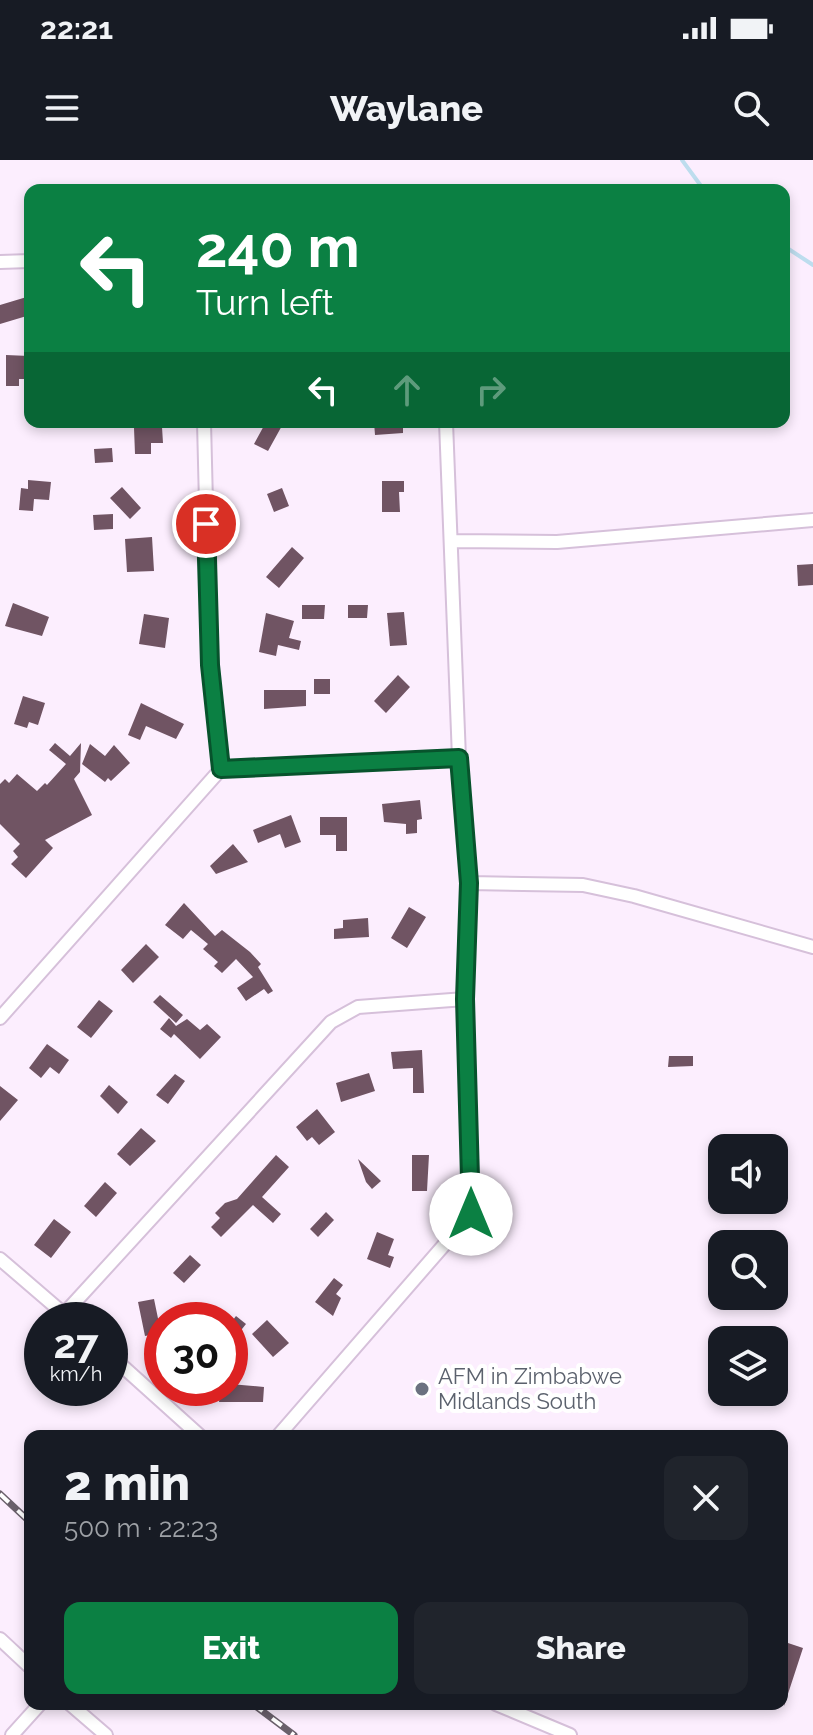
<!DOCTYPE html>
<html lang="en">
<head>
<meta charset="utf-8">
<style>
  :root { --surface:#171b24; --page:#20242c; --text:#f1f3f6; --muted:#9ea1a6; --accent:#0b8043 }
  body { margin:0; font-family:Raleway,sans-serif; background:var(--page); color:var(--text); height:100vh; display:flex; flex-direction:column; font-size:30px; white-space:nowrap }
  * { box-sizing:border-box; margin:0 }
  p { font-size:26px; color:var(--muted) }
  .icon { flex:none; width:44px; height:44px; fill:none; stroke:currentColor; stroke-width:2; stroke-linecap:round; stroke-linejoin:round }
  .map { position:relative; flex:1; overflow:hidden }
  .drawer { position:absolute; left:24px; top:1270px; width:764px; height:280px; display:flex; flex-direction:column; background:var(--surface); border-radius:16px; box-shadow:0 4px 12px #0003 }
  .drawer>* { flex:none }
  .guide { position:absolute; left:24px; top:24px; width:766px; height:244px; border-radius:16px; box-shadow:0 4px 12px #0003; background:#0b8043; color:#fff; overflow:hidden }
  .tools { position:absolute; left:708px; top:974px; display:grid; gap:16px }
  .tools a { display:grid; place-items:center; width:80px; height:80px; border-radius:16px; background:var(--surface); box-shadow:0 4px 12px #0003; font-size:40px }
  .speed { position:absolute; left:24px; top:1142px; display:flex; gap:16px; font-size:40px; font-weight:700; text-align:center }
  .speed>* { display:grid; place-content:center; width:104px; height:104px; border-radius:50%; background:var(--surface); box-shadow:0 4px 12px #0003; line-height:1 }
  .speed small { font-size:20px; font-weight:400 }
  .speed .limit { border:12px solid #d22; background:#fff; color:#111 }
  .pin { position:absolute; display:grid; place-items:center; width:68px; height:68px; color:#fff; margin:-34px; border:4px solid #fff; border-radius:50%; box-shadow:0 2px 8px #0007 }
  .me { position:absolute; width:88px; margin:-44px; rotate:0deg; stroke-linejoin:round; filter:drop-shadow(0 0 6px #0008) }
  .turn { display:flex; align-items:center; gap:28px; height:168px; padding:0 40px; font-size:36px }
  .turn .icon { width:104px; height:104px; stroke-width:2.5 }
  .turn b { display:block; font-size:56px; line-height:68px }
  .lanes { display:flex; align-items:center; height:76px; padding:0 40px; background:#0003; justify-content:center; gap:40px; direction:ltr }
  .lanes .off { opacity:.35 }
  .round { display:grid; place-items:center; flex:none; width:84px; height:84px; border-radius:16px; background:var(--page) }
  .summary { display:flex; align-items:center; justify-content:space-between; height:136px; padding:0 40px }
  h1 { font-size:48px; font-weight:800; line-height:60px }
  .primary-button { display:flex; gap:16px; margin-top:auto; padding:16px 40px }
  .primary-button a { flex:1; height:92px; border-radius:16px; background:var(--accent); color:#fff; font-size:32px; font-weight:800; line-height:92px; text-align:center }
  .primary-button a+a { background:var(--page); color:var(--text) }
  .status { display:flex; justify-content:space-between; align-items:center; height:56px; padding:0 40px; background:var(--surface); direction:ltr }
  .status svg { height:22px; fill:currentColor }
  header { display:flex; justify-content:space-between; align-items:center; height:104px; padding:0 40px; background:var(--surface); font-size:36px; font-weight:800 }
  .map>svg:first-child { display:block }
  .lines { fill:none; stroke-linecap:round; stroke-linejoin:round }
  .stream { stroke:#bdddee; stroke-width:4 }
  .building { fill:#705463 }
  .street-casing { stroke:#d6c0da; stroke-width:16 }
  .street { stroke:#fff; stroke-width:12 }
  .rail-casing { stroke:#6a606b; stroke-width:7 }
  .rail { stroke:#fff; stroke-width:4; stroke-dasharray:12; stroke-linecap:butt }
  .route-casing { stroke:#07532c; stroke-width:20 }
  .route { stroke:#0b8043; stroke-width:14 }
  .worship-dot { fill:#6b7280; stroke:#fff; stroke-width:3 }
  .labels { text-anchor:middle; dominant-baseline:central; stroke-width:8; stroke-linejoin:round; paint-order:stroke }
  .worship-label { font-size:22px; fill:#5b616d; stroke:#fff; text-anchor:start }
</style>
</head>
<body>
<div class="status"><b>22:21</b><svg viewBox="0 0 49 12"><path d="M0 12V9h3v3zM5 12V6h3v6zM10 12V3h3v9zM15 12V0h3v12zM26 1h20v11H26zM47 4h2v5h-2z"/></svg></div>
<header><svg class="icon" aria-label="menu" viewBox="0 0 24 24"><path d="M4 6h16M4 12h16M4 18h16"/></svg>Waylane<svg class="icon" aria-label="search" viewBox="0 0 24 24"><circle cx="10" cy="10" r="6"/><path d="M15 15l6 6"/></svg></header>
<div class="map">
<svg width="813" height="1575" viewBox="0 0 813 1575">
  <rect width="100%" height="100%" fill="#fceefe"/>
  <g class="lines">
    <path class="stream" d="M682 0 704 30
      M784 86 813 105"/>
  </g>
  <path class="building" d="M30 136V155L0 164V145Z
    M6 195 29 196V219H19V226H6Z
    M266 262H284L268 291 254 284Z
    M374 262H403V273L375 275Z
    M162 267 163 283H151V294H135L134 268Z
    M112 288 113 302 95 303 94 289Z
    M28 320 51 322 49 340 34 339 33 351 19 350 21 328 28 329Z
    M382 321H404V332H399L400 352H382Z
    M122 327 141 348 130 359 110 338Z
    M282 328 289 346 274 352 267 334Z
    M113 354V369L94 370 93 355Z
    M152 377 154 411 127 412 125 379Z
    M292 387 304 398 279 428 266 417Z
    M813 404V425L798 426 797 405Z
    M13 443 49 457 42 476 5 466Z
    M302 445H325L324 459H302Z
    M348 445H368L367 458H348Z
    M404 452 407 485 390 486 387 453Z
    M266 453 294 461 289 478 301 481 299 490 278 485 276 496 259 492Z
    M144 454 169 458 165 488 139 484Z
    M398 515 410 527 386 553 374 541Z
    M314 519H330V534H314Z
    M264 530H306V546L264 549Z
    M23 536 45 543 38 565 29 562 27 568 14 564Z
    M141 543 184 564 176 579 146 566 140 580 128 575Z
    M55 583 70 596 81 583 80 612 74 619 92 655 45 680 53 688 26 718 11 704 18 697 13 691 20 684 0 664V624L5 619 9 623 17 614 37 631 45 623 47 625 66 604 49 590Z
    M90 584 105 596 114 585 130 603 111 621 108 618 105 622 82 604Z
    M420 640 422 659 417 660V673L406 674V664L384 662 382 644Z
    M291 655 301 682 285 688 280 674 258 683 253 670Z
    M320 657H347V691H336V675H320Z
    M233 684 248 702 216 714 210 706Z
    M184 743 215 776 222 770 250 792 261 804 258 807 273 831 268 834 264 829 246 841 237 828 253 817 236 799 222 813 214 806 218 802 203 789 208 784 191 770 183 779 165 765Z
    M409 747 426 757 407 788 391 778Z
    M368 758 369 777 334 779V769L343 768V760Z
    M146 784 159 797 133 823 121 810Z
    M160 835 183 855 176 863 153 842Z
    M99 840 113 851 91 878 77 867Z
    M169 858 176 866 187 859 200 870 207 864 221 877 200 899 174 874 171 878 160 869Z
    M47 884 69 900 59 914 50 907 41 918 29 908Z
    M422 890 424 933H413V908L393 909 391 892Z
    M669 896H693V906L668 907Z
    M369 913 375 931 341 942 336 923Z
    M175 914 185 921 168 944 156 935Z
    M109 925 128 942 118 954 100 936Z
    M0 926 18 940 0 961Z
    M317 949 335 972 319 985 312 977 307 981 296 967Z
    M141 968 156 981 130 1006 117 994Z
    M276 995 289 1007 262 1037 281 1054 273 1063 253 1045 221 1077 211 1067 220 1058 215 1053 225 1043 237 1039Z
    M412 995H429L427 1031H412Z
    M358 999 381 1021 372 1029 366 1022Z
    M105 1022 117 1033 96 1057 84 1046Z
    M326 1052 334 1060 318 1077 310 1069Z
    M54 1059 71 1072 51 1098 34 1085Z
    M377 1072 394 1079 388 1095 394 1097 390 1108 367 1099Z
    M190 1095 201 1105 184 1123 173 1113Z
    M334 1118 343 1125 336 1134 341 1138 333 1156 315 1142Z
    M154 1139 161 1173 145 1176 138 1142Z
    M236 1156 246 1164 230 1184V1164Z
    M267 1160 289 1183 273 1197 252 1174Z
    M230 1224 264 1227 263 1242H219L221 1228H230Z
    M788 1483 803 1488 784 1546 782 1503Z"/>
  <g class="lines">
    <defs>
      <path id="street" d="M0 102 30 101
        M451 381 557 382 813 360
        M221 609 459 598
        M469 723 583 725 634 736 813 787
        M0 858 221 609 210 505 204 262
        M0 1099 71 1160
        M64 1154 331 862 358 847 465 839
        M110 1195 200 1276
        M278 1276 471 1054 465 839 469 723 459 598 446 262
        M0 1479 30 1507
        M70 1544 106 1575
        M496 1544 570 1575
        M12 1575 40 1544"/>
    </defs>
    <use href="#street" class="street-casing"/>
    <use href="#street" class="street"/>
    <defs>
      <path id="rail" d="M0 1334 30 1362
        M253 1544 294 1575"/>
    </defs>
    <use href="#rail" class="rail-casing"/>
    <use href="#rail" class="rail"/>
  </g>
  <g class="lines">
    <defs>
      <path id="route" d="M206 364 210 505 221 609 459 598 469 723 465 839 471 1054"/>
    </defs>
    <use href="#route" class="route-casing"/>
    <use href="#route" class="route"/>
  </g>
  <circle class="worship-dot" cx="422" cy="1229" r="8"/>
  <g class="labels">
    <g class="worship-label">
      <text x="438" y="1216">AFM in Zimbabwe<tspan x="438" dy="25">Midlands South</tspan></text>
    </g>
  </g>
</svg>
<div class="tools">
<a><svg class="icon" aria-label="sound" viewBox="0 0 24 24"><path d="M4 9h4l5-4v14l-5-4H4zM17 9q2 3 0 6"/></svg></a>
<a><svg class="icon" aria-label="search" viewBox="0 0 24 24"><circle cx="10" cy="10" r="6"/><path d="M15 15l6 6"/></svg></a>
<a><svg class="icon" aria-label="layers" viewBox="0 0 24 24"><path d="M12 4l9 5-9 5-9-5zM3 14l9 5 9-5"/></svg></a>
</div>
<div class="speed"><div>27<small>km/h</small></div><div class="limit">30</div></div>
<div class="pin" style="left:206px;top:364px;background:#d93025"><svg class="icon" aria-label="arrive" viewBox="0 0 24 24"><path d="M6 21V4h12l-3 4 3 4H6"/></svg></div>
<svg class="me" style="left:471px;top:1054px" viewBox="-20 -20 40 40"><circle r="19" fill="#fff"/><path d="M0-13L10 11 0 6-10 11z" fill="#0b8043"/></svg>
<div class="guide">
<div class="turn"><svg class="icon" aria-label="left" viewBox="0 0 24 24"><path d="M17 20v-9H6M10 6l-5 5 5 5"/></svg><div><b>240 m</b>Turn left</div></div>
<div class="lanes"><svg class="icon" aria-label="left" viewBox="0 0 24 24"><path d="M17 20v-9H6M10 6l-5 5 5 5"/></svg><svg class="icon off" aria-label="ahead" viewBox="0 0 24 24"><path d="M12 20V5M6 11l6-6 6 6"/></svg><svg class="icon off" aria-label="right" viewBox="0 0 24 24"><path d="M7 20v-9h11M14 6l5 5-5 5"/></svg></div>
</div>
<section class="drawer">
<div class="summary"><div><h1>2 min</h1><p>500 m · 22:23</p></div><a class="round"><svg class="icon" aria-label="close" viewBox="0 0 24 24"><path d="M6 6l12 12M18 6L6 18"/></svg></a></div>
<div class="primary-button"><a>Exit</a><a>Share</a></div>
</section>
</div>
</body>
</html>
